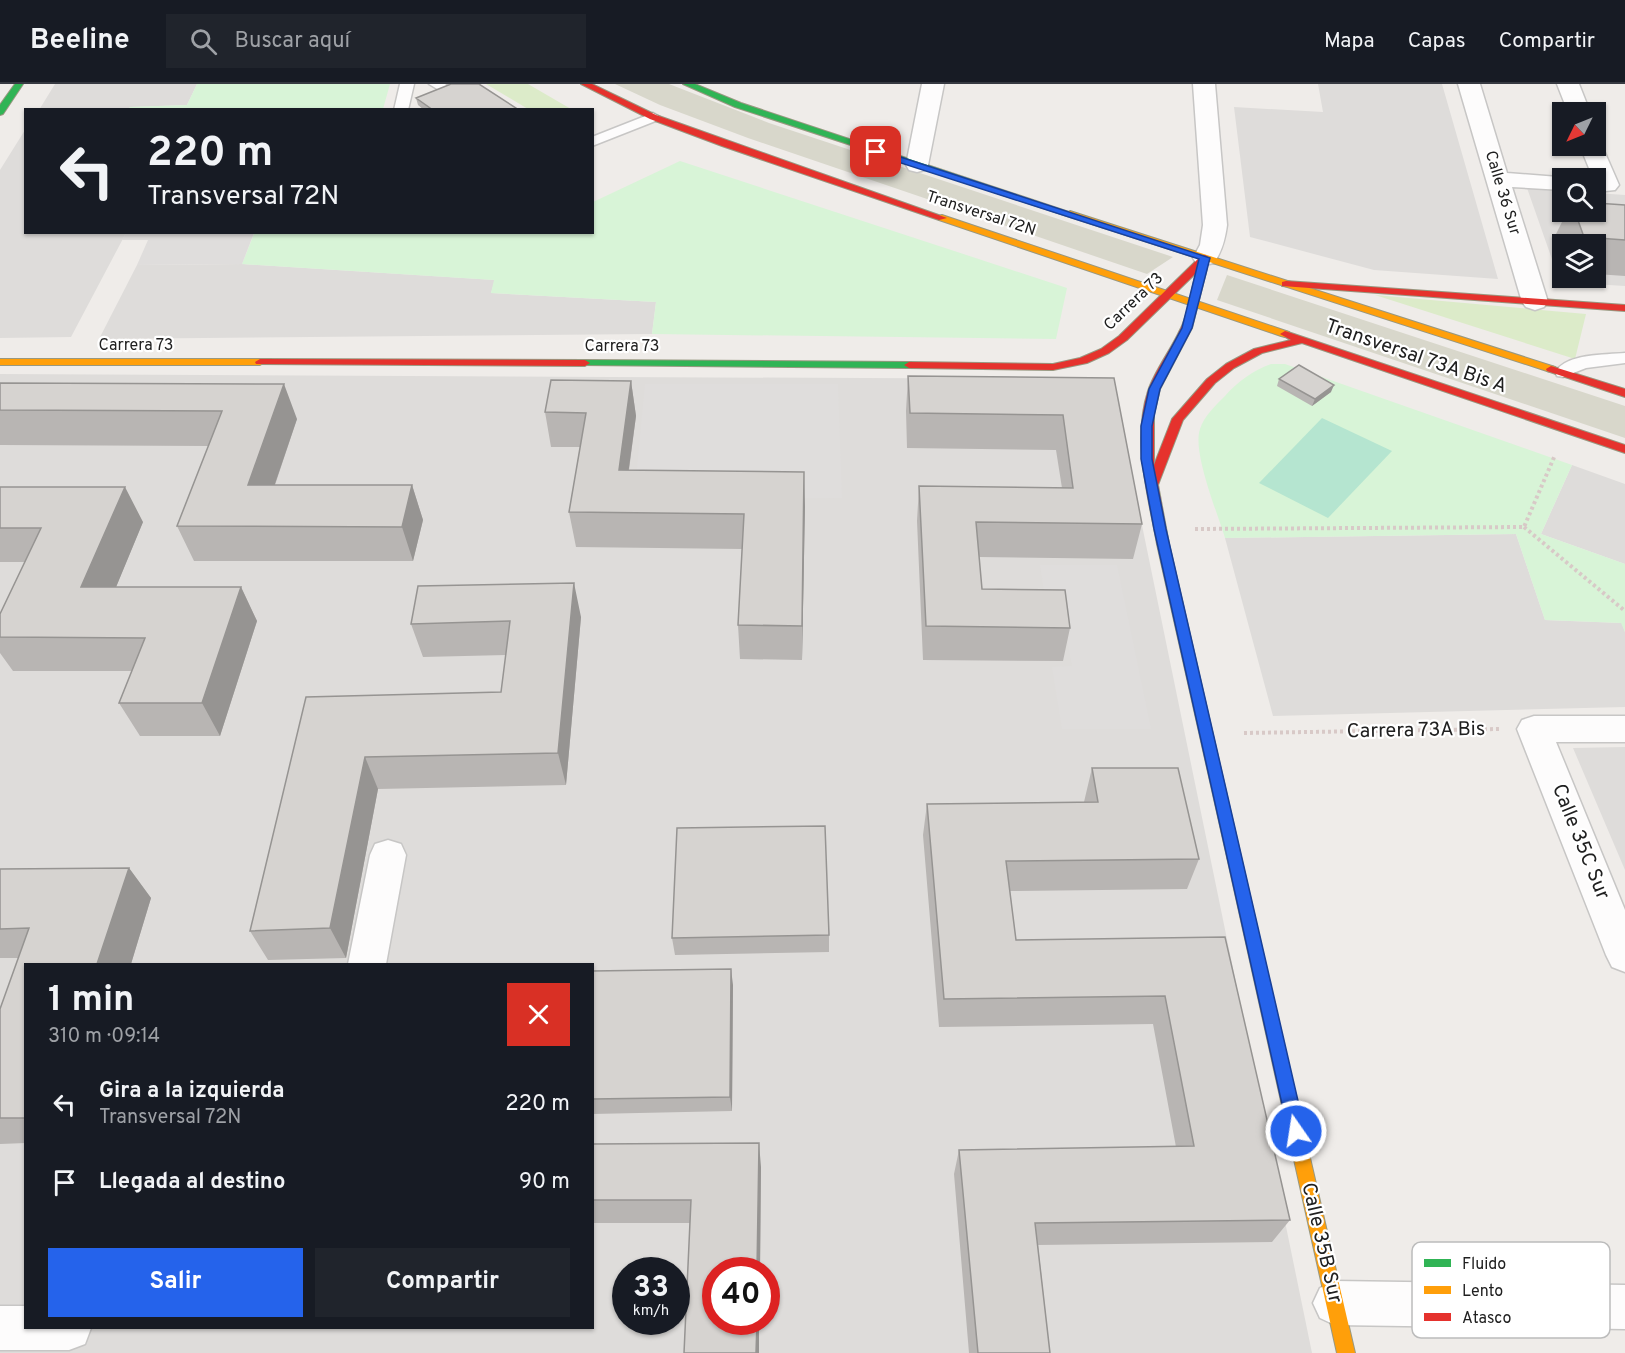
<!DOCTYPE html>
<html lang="es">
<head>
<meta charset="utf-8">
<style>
  :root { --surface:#171b24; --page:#20242c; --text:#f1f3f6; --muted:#9ea1a6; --line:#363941; --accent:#2563eb }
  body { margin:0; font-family:Overpass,sans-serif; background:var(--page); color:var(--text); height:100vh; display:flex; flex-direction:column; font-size:22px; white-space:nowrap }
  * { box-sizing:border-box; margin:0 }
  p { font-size:20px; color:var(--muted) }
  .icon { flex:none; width:33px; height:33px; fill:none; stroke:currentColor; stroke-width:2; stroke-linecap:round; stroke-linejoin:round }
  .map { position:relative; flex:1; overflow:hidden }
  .drawer { position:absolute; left:24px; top:879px; width:570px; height:366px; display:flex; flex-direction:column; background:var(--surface); border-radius:0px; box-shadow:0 2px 4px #0004 }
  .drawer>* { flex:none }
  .guide { position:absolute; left:24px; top:24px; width:570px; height:126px; border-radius:0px; box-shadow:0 2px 4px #0004; background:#171b24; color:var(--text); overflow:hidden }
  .needle { width:39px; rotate:227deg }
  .tools { position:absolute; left:1552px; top:18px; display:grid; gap:12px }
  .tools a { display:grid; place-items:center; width:54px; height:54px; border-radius:0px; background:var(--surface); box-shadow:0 2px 4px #0004; font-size:30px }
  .speed { position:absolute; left:612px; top:1173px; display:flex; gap:12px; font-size:30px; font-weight:700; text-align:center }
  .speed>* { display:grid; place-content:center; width:78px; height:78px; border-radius:50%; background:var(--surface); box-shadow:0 2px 4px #0004; line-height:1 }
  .speed small { font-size:15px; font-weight:400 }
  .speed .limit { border:9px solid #d22; background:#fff; color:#111 }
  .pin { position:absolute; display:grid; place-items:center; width:51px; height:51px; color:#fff; margin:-26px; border-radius:12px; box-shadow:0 3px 9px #0006 }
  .me { position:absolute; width:66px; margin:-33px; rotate:347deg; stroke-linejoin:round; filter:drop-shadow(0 0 4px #0008) }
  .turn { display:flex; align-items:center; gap:21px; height:126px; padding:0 24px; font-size:27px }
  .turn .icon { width:78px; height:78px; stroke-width:2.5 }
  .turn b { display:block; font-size:42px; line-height:51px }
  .round { display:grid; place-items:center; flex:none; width:63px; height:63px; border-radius:0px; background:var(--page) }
  .overview { display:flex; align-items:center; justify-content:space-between; height:102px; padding:0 24px }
  h1 { font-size:36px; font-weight:700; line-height:45px }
  .primary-button { display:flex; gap:12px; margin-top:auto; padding:12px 24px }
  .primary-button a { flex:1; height:69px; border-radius:0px; background:var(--accent); color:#fff; font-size:24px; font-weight:700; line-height:69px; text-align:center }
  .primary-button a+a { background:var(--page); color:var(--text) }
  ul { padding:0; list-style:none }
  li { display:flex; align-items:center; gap:18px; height:78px; padding:0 24px }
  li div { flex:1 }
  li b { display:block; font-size:22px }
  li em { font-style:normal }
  header { display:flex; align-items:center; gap:36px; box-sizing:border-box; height:84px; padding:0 30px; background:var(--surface); border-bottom:2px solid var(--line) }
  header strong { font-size:28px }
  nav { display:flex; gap:33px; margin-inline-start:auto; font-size:21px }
  .search { width:420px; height:54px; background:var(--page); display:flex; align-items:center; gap:15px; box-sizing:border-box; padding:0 21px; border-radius:0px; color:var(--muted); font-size:22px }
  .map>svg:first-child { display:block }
  .residential { fill:#dedcda; fill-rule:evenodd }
  .construction { fill:#d8d7cb }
  .grass { fill:#dcebc9 }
  .park { fill:#d8f4d7 }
  .pitch { fill:#b5e5d0 }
  .parking { fill:#dfdddc }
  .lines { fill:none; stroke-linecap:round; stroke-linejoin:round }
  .lane-casing { stroke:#c7c6c5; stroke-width:3 }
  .street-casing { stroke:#c7c6c5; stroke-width:3 }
  .fast-casing { stroke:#989880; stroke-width:2 }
  .slow-casing { stroke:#989880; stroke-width:2 }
  .jam-casing { stroke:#989880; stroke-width:2 }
  .path { stroke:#d8c9c7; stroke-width:4; stroke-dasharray:3 3; stroke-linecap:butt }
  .lane { fill:#fdfcfc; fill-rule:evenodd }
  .street { fill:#fdfcfc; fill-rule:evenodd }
  .fast { fill:#30b455; fill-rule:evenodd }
  .slow { fill:#ff9f0a; fill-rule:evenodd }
  .jam { fill:#e5322d; fill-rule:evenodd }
  .wall { fill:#b8b5b3 }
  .shaded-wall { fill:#969492 }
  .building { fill:#d6d3d0; stroke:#969492; stroke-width:1.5 }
  .route { fill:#2563eb; stroke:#184099; stroke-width:1.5 }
  .labels { text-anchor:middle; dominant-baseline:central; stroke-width:4.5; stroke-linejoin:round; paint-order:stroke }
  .far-street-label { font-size:16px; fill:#202020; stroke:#fff }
  .street-label { font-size:20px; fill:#202020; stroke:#fff }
  .key { fill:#fff; stroke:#bcbcbc; stroke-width:1.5 }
  .key-label { font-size:16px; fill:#202020 }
</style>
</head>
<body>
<header>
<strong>Beeline</strong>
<div class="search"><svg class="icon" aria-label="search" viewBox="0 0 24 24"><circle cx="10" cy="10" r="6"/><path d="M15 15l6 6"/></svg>Buscar aquí</div>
<nav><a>Mapa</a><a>Capas</a><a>Compartir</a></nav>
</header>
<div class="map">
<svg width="1625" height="1269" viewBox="0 0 1625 1269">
  <rect width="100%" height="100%" fill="#efece9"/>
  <path class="residential" d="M55 0H197L187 21 130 23 128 26H39Z
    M1318 0H1442L1498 195 1374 186 1250 153 1234 23 1323 28Z
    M25 46 26 148 126 149 71 253 0 254V86Z
    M1527 104 1563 106V128H1596V109L1625 111V202L1560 198ZM1563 160H1596V194H1563Z
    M242 180 495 196 491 209 656 218 652 250 99 255 137 181Z
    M0 290 1053 295 1121 339 1312 1269H0ZM26 880H592V1244H26ZM626 1186H676V1238H626ZM716 1186H766V1238H716Z
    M1572 381 1625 400V480L1541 450Z
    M1516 450 1545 536 1622 539 1625 548V623L1273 632 1225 454Z
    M1625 663V786L1573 664Z"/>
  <path class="construction" d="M615 0H669L769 39 1173 173 1147 190 748 54 660 21Z
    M1227 191 1625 322V354L1217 216Z"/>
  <path class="grass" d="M486 0H528L571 25H528Z
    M1375 211 1586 230 1575 275Z"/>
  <path class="park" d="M197 0H390L383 25H128L130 23 187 21Z
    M680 77 1067 204 1056 255 652 250 656 218 491 209 494 196 242 180 254 150H212L213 148H592L593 118Z
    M1271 280H1285L1572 381 1541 450 1625 480V548L1621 539 1545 536 1516 450 1225 454C1218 430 1192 368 1200 345 1204 332 1215 322 1225 312 1237 298 1254 286 1271 280Z"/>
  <path class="pitch" d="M1322 334 1392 367 1328 434 1259 399Z"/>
  <path class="parking" d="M213 149 212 150 254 149 242 180 137 181 148 156H122L126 149Z
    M645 300H838L842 414 634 415Z
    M1040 481H1117L1151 645H1062L1052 583 1072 582 1063 534H1048Z"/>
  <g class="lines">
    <defs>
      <path id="lane" d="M400 0H414L408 26H394Z
        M429 0H445L456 8 449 12Z
        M653 29 660 33 658 36 592 62V53Z
        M1625 269V279L1586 284 1563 293 1557 292 1555 288C1568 269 1604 271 1625 269Z"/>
      <path id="street" d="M922 0H944L928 81 925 86 917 88 909 86 906 81Z
        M1193 0H1215L1227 141C1225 156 1222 167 1214 179L1205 181 1196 179 1193 174 1200 161 1203 141Z
        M1458 0H1480L1507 89 1571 94H1563V106L1512 103 1548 218 1544 223 1535 226 1526 223 1522 218Z
        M1557 0H1579L1590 28H1568Z
        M1596 57 1602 62 1619 101 1615 106 1596 108V94H1593L1580 62H1596Z
        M1534 632H1625V658H1556L1625 826V888L1612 883 1606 871 1517 645 1522 636Z
        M388 756 401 760 406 771 386 880H348L370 771 375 760Z
        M1335 1197 1625 1201V1245L1335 1241 1320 1234 1313 1219 1320 1204Z
        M0 1222H26V1244H91L85 1260 69 1266H0Z"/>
      <path id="fast" d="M15 0H23L3 30 0 31V21Z
        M683 0H695L741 19 1075 130 1067 132 735 23Z
        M585 276 909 278 914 281 909 284 581 281V277Z"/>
      <path id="slow" d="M1070 127 1555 283 1556 285 1551 288 1547 287 1067 132 1065 130Z
        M942 131 1289 248 1290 250 1285 253 1281 252 939 136V132Z
        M0 275H260L265 278 260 281H0Z
        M1163 456 1169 460 1241 773 1239 777 1234 779 1229 777 1227 773 1157 460Z
        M1291 1018 1297 1020 1299 1026 1355 1269H1337L1283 1026 1285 1020Z"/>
      <path id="jam" d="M581 0H592L656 31 947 134 939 136 722 62 650 35Z
        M1205 171 1210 174 1203 181 1207 184 1192 244 1160 305 1154 330V381L1172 335 1207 295 1226 280 1254 265 1291 256 1280 250 1285 247 1625 361V369L1302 259 1262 269 1234 284 1215 299 1183 336 1158 401 1169 460 1163 464 1157 460C1148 410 1132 357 1148 307 1155 286 1171 266 1180 246 1189 229 1191 207 1196 189L1127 256 1109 269 1087 279 1053 286 909 284 904 281 909 278 1053 280 1080 274 1101 265 1119 252 1201 172Z
        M1286 197 1625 221V227L1282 202V198Z
        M260 275 585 276 590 279 585 282 256 280 255 278Z
        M1551 282 1625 305V313L1547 287 1546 285Z
        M1234 767 1239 769 1241 773 1299 1026 1297 1032 1291 1034 1285 1032 1283 1026 1227 773 1229 769Z"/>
    </defs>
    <use href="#lane" class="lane-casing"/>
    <use href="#street" class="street-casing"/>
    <use href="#fast" class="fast-casing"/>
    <use href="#slow" class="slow-casing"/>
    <use href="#jam" class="jam-casing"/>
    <path class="path" d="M1524 443 1625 527
      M1195 445 1524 443 1555 371
      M1244 649 1500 645"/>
    <use href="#lane" class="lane"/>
    <use href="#street" class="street"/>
    <use href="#fast" class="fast"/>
    <use href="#slow" class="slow"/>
    <use href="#jam" class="jam"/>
  </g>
  <path class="wall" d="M416 14 516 26H424L418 21Z
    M1625 121V192L1596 190V160H1563V175L1555 152 1567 128H1596Z
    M908 292 1114 294 1142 440 1133 475 979 473 982 505 1070 544 1063 577 923 576 917 437 919 402 1062 404 1056 366 907 364 906 327Z
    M1279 295 1331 308 1312 322 1277 302Z
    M631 297 636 332 629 386 805 422 802 576 740 575 738 541 742 465 576 463 569 428 580 363H551L545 328Z
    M0 299 297 335 275 401H412L423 436 413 477H194L177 442 209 362 0 361Z
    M0 403 143 438 116 503H241L257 537 220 652H140L119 619 132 587H13L0 569V530L25 478H0Z
    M581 533 566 701 378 705 346 874 268 876 250 847 306 613 501 608 506 571 423 573 411 540Z
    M1092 684 1199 775 1187 805 1010 807 1016 856 1225 853 1290 1136 1272 1158 1038 1161 1050 1269H969L954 1090 959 1066 1176 1063 1153 940 939 943 923 751 927 720 1084 718Z
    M129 784 151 814 131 880H26V1059L0 1060V925L19 874H0V785Z
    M829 851V868L675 871 672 854Z
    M592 887 733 901 732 1027 592 1030Z
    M592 1060 761 1083 760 1186H716V1238H759V1269H684L690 1139H592Z"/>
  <path class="shaded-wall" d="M631 297 636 332 624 420 619 386Z
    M284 300 297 335 263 435 248 401Z
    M1334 301 1331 308 1312 322 1315 315Z
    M804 388 805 422 802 576V542Z
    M412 401 423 436 413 477 402 443Z
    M125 403 143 438 102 537 81 503Z
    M574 499 581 533 566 701 558 669Z
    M241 503 257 537 220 652 202 619Z
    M365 673 378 705 346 874 330 844Z
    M129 784 151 814 131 880H97Z
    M731 885 733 901 732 1027 730 1013Z
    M759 1059 761 1083 760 1186H757Z
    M757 1238H759V1269H756Z"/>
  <path class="building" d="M451 0H479L516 24 511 26H433L416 14Z
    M1596 119 1625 121V156L1584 153 1575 128H1596Z
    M1299 281 1334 301 1315 315 1279 295Z
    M908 292 1114 294 1142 440 976 438 982 505 1065 506 1070 544 926 542 919 402 1073 404 1063 331 910 329Z
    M551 296 631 297 619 386 804 388 802 542 738 541 744 430 569 428 586 329 545 328Z
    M0 299 284 300 248 401H412L402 443 177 442 222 327 0 326Z
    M0 403H125L81 503H241L202 619H119L145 554 0 553V530L41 444H0Z
    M574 499 558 669 365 673 330 844 250 847 306 613 501 608 510 537 411 540 418 502Z
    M1092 684H1178L1199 775 1006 777 1016 856 1225 853 1290 1136 1035 1139 1050 1269H978L959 1066 1194 1062 1165 912 944 915 927 720 1098 718Z
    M825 742 829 851 672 854 677 744Z
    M129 784 97 880H26V1034H0V925L29 844 0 845V785Z
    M731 885 730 1013 592 1015V887Z
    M759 1059 757 1186H716V1238H757L756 1269H684L691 1116H592V1060Z"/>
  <path class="route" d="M876 65 1210 174 1192 244 1160 305 1152 342V375L1166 445 1305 1047 1302 1052 1296 1055 1290 1052 1288 1047 1154 445 1141 375V342L1149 305 1182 244 1199 175 873 70 872 68Z"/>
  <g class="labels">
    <g class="far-street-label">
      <text transform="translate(1502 109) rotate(73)">Calle 36 Sur</text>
      <text transform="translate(981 130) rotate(18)">Transversal 72N</text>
      <text transform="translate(1134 218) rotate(-44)">Carrera 73</text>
      <text x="136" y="262">Carrera 73</text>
      <text x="622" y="263">Carrera 73</text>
    </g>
    <g class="street-label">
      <text transform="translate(1416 273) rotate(19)">Transversal 73A Bis A</text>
      <text transform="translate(1416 647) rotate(-1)">Carrera 73A Bis</text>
      <text transform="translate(1580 758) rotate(68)">Calle 35C Sur</text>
      <text transform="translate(1321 1159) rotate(77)">Calle 35B Sur</text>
    </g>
  </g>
  <rect x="1412" y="1158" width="198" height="96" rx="9" class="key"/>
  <rect x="1424" y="1175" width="27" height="8" fill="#30b455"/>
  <rect x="1424" y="1202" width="27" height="8" fill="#ff9f0a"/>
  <rect x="1424" y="1229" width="27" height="8" fill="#e5322d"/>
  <g class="key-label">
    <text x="1462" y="1185">Fluido</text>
    <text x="1462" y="1212">Lento</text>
    <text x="1462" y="1239">Atasco</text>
  </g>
</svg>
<div class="tools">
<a><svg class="needle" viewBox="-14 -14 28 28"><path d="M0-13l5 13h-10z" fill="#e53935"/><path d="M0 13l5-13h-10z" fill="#9ea1a6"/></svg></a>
<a><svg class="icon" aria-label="search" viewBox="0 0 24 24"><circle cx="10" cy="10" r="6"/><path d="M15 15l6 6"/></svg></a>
<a><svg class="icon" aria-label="layers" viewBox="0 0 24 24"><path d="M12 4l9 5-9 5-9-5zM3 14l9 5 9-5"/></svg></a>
</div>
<div class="speed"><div>33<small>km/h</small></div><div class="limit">40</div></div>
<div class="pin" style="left:876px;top:68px;background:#d93025"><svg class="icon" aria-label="arrive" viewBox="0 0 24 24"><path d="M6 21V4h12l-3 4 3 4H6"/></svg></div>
<svg class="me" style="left:1296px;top:1047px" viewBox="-20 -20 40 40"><circle r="17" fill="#2563eb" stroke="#fff" stroke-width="3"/><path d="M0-11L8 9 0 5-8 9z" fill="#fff"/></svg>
<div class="guide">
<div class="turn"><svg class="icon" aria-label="left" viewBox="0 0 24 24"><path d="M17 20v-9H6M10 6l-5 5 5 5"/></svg><div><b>220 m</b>Transversal 72N</div></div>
</div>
<section class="drawer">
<div class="overview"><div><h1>1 min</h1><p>310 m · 09:14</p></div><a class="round" style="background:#d93025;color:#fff"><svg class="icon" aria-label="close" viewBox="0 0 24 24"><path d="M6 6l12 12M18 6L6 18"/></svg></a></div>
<ul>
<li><svg class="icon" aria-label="left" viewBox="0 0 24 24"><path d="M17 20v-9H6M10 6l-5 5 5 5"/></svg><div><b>Gira a la izquierda</b><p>Transversal 72N</p></div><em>220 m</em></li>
<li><svg class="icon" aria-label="arrive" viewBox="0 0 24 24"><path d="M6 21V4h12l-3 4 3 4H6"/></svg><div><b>Llegada al destino</b></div><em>90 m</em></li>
</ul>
<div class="primary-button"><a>Salir</a><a>Compartir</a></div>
</section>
</div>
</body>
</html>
